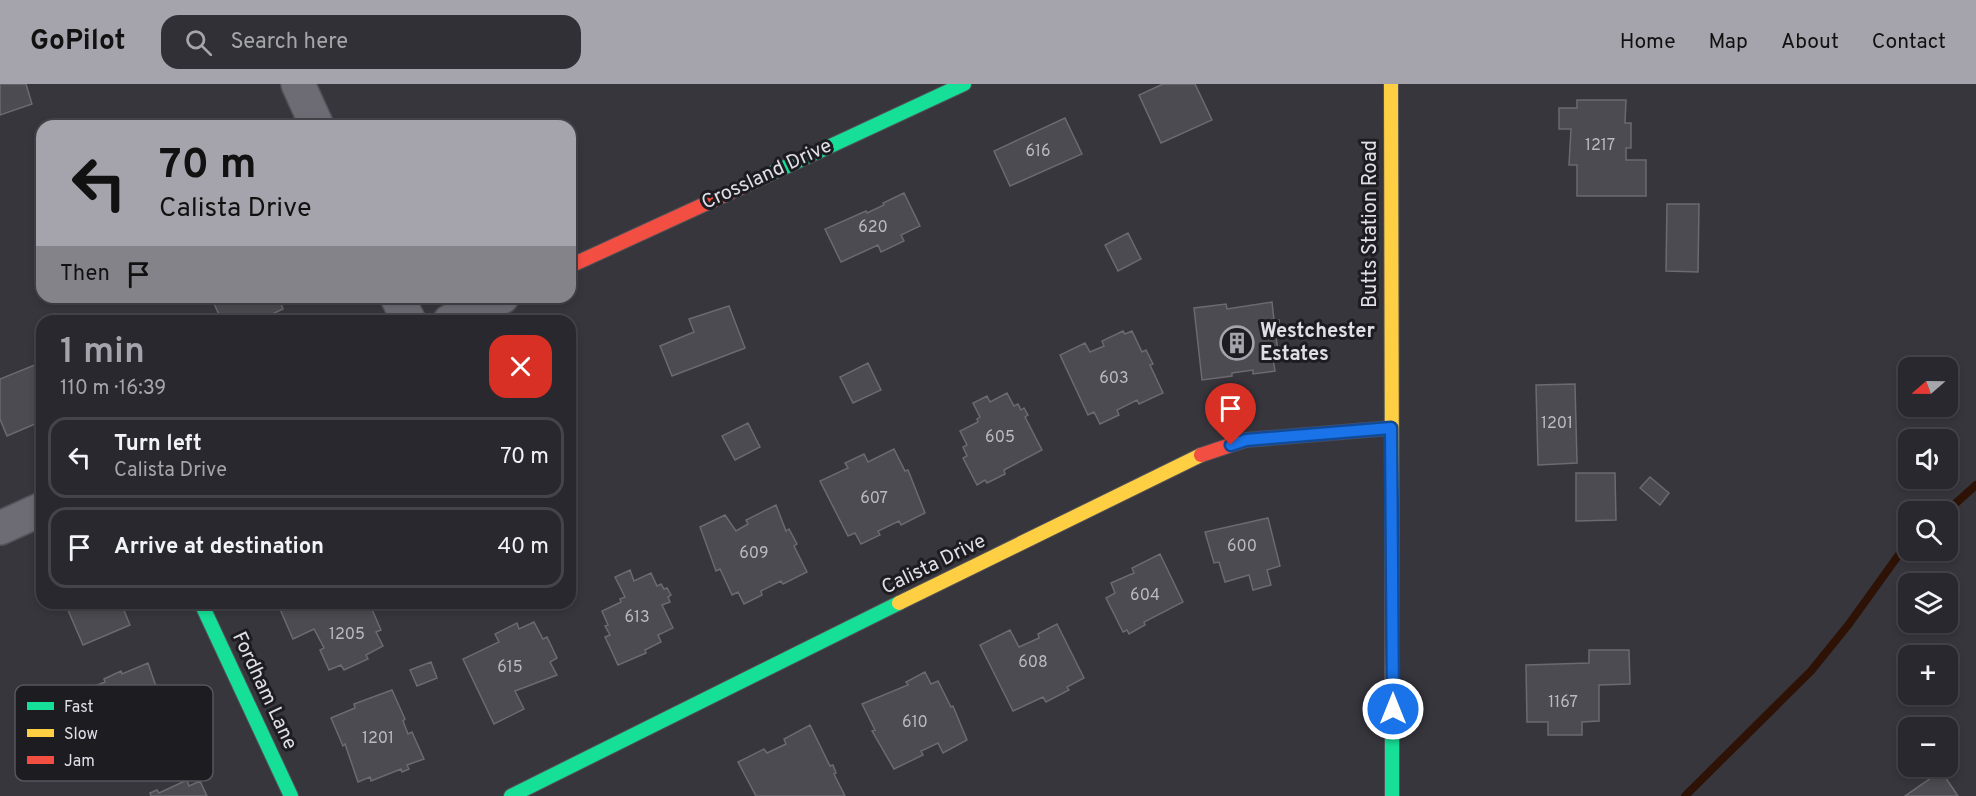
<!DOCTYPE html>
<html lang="en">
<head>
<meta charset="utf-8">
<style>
  :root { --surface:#29282e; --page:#313036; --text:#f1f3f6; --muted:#a5a6aa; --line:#45444a; --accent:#a5a4ac }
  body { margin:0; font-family:Overpass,sans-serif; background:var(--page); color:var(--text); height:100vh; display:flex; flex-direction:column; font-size:22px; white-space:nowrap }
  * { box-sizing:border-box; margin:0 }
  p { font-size:20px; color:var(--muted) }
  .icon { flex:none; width:33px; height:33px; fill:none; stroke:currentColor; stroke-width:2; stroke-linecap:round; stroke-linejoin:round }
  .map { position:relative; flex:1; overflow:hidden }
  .sheet { position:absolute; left:36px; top:231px; width:540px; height:294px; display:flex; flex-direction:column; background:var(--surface); border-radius:18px; box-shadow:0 3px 9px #0003,0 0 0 2px var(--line) }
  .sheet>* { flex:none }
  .banner { position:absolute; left:36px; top:36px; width:540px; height:183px; border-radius:18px; box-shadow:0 3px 9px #0003,0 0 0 2px var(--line); background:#a5a4ac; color:#111; overflow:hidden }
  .needle { width:39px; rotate:250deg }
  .controls { position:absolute; left:1898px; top:273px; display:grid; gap:12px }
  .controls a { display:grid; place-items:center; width:60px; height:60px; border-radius:12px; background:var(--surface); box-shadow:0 3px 9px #0003,0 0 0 2px var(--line); font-size:30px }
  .pin { position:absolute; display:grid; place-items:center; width:51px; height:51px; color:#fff; margin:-62px -26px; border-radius:50% 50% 50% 0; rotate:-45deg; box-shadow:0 0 6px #0007 }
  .pin .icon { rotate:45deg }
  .me { position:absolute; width:66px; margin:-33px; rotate:0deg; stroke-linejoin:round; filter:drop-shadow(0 0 4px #0008) }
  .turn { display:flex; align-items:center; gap:21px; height:126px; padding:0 24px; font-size:27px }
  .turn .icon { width:78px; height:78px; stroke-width:2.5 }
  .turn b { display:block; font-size:42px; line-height:51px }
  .then { display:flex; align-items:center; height:57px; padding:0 24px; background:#0003; gap:12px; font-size:22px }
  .round { display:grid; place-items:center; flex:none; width:63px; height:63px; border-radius:18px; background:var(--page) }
  .head { display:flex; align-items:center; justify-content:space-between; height:102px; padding:0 24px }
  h1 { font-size:36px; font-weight:600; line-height:45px; color:var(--accent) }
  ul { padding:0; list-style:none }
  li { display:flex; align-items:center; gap:18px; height:81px; margin:0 12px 9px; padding:0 12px; border:3px solid var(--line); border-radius:18px }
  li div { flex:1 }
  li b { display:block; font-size:22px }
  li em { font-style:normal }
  header { display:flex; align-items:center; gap:36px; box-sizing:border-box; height:84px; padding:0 30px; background:var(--accent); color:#111 }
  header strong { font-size:28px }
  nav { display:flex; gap:33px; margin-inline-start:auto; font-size:21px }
  .search { width:420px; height:54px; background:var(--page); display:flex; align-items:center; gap:15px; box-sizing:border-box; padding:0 21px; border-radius:18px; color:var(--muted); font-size:22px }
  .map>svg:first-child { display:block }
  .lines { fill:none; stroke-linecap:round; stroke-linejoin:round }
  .stream { stroke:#2d1205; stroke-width:8 }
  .building { fill:#4c4b51; stroke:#6b6a70; stroke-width:1.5 }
  .street-casing { stroke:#535258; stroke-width:36 }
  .fast-casing { stroke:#535258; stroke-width:16 }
  .slow-casing { stroke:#535258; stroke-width:16 }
  .jam-casing { stroke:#535258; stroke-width:16 }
  .street { stroke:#6d6c75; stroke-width:33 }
  .fast { stroke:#16e098; stroke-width:14 }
  .slow { stroke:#ffcf43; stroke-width:14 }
  .jam { stroke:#f24e42; stroke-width:14 }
  .route-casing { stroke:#114b97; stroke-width:15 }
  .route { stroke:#1a73e8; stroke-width:10 }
  .labels { text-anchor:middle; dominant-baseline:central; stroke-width:6; stroke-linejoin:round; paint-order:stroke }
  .number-label { font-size:16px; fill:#bbbac2 }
  .street-label { font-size:20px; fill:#e0dfe8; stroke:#1c1c21 }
  .poi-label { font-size:20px; font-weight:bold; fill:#e0dfe8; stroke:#1c1c21; text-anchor:start }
  .key { fill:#1c1c21; stroke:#57565d; stroke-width:1.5 }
  .key-label { font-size:16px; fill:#e0dfe8 }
</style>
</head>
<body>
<header>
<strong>GoPilot</strong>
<div class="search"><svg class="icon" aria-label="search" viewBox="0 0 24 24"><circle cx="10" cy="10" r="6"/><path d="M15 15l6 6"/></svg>Search here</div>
<nav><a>Home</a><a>Map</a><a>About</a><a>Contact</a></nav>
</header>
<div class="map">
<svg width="1976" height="712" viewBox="0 0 1976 712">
  <rect width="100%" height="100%" fill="#37363d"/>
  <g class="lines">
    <path class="stream" d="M1946 428 1976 401
      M1685 712 1811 587 1849 540 1908 458"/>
  </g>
  <path class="building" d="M0 0H26L32 20 0 31Z
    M1163 0H1195L1212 36 1161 59 1139 11Z
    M1577 16H1626L1625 39H1631V64H1626V76H1646V112H1577V81H1569L1571 45H1559V24H1577Z
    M1065 34 1082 70 1010 102 994 67Z
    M904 109 920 142 901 151 904 157 881 168 878 161 841 178 825 145 866 127 867 129 884 121 883 119Z
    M1667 120H1699L1698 188 1666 187Z
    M1128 149 1141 175 1118 187 1105 161Z
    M211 213H296L281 220 283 225 258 237 256 233 247 237H222Z
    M1272 218 1274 236H1279L1280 245 1275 246 1279 274 1273 275 1275 287 1253 290V286L1232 289V292L1202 296 1194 224 1226 220 1227 225Z
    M729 222 745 264 672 292 660 262 694 248 689 235Z
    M1123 247 1125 250 1132 247 1142 268 1146 266 1153 280 1150 281 1163 309 1139 320 1137 316 1117 326 1119 331 1100 340 1094 328 1088 331 1060 271 1085 259 1090 268 1104 262 1102 257Z
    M42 278V337L7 352 0 335V295Z
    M868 279 881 306 853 319 840 293Z
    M1575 300 1577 379 1538 381 1536 301Z
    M1007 309 1014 322 1018 320 1021 326 1024 324 1028 331 1025 333 1042 366 1004 386 1005 390 987 399 985 396 977 401 963 374 967 372 963 363 967 361 960 347 978 338 977 335 980 333 973 319 987 312 990 318Z
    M748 339 760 363 735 376 722 352Z
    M894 365 905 387 908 386 925 429 901 441 899 437 878 447 880 451 861 460 855 449 848 452 820 397 848 384 845 379 864 370 868 378Z
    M1576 389H1615L1616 436 1576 437Z
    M1650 393 1669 409 1660 421 1640 404Z
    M776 421 786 447 789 445 797 460 794 462 807 488 783 500 781 497 761 507 762 511 744 520 738 508 732 511 720 485 716 487 700 443 725 431 736 447 748 440 746 436Z
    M1268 434 1280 482 1267 486 1271 501 1253 506 1249 491 1225 498 1219 478 1214 479 1205 448Z
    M1160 470 1183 518 1144 538 1145 541 1129 550 1127 546 1123 548 1106 514 1115 509 1111 499 1134 489 1132 484Z
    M630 486 634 497 651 489 657 502 661 500 664 505 667 504 671 511 668 513 670 518 662 521 673 544 658 551 661 558 645 566 646 569 618 581 605 553 610 551 605 542 608 541 602 527 621 518 620 515 625 513 615 493Z
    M65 519H121L130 541 83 561Z
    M289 519H364L365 523 370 521 381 546 376 548 383 562 366 571 368 575 344 586 341 581 329 586 320 566 324 564 314 545 293 555 279 523Z
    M534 538 543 555 547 553 557 574 550 578 557 591 515 607 524 625 494 640 463 575 499 558 495 550 517 539 519 545Z
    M1057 540 1084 594 1067 603 1069 606 1046 618 1043 613 1013 627 980 561 1010 546 1019 563 1039 554 1038 550Z
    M1589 566H1629L1630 600 1599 601V637L1582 638V651H1548V638H1527L1526 581 1589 579Z
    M431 578 437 594 417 602 410 586Z
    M148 579 164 626 168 624 176 643 165 648 167 654 116 676 98 635 94 636 85 616 88 615 85 606 105 598 104 595 121 587 122 590Z
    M925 588 931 600 938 597 951 623 953 622 967 656 943 669 938 659 921 667 923 671 894 685 872 647 875 646 862 620 908 601 906 598Z
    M392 606 405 635 403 637 408 650 412 648 424 675 407 681 409 685 402 688 401 685 371 697 370 693 358 698 345 660 343 662 331 634 355 624 354 620Z
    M810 641 830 682 833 681 836 689 834 690 845 712H756L738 678 764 665 767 669 786 660 784 655Z
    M1941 687 1958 712H1905Z
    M187 696 189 702 200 697 207 712H151L150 709 157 706 159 709Z"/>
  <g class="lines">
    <defs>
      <path id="street" d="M298 0 317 42
        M397 213 409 237
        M450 237 502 213
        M0 444 42 425"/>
      <path id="fast" d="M766 92 964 0
        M1392 439V712
        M201 519 291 712
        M511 712 899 519"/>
      <path id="slow" d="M1391 0 1392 439
        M899 519 1201 371"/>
      <path id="jam" d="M570 182 766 92
        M1201 371 1246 356 1391 344"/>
    </defs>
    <use href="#street" class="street-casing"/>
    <use href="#fast" class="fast-casing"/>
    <use href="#slow" class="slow-casing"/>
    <use href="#jam" class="jam-casing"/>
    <use href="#street" class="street"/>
    <use href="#fast" class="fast"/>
    <use href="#slow" class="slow"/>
    <use href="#jam" class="jam"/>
  </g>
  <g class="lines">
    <defs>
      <path id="route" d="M1231 361 1246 356 1391 344 1393 625"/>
    </defs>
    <use href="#route" class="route-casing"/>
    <use href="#route" class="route"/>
  </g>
  <defs>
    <symbol id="building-ring" viewBox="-11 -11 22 22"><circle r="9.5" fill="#1c1c21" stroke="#a5a4ac" stroke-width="1.5"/><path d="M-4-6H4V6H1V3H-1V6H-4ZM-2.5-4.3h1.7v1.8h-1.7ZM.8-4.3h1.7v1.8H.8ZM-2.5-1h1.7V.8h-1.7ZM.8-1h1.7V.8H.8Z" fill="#a5a4ac"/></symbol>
  </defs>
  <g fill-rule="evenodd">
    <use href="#building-ring" x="1218" y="240" width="38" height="38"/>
  </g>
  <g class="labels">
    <g class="number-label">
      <text x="1600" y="62">1217</text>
      <text x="1038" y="68">616</text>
      <text x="873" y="144">620</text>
      <text x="1114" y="295">603</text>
      <text x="1557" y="340">1201</text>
      <text x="1000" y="354">605</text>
      <text x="874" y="415">607</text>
      <text x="1242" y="463">600</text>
      <text x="754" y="470">609</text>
      <text x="1145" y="512">604</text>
      <text x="637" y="534">613</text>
      <text x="347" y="551">1205</text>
      <text x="1033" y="579">608</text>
      <text x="510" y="584">615</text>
      <text x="1563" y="619">1167</text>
      <text x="915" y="639">610</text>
      <text x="378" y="655">1201</text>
    </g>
    <g class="street-label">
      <text transform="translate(767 91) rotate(-25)">Crossland Drive</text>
      <text transform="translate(1371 140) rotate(-90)">Butts Station Road</text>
      <text transform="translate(934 481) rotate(-26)">Calista Drive</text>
      <text transform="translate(264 607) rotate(65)">Fordham Lane</text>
    </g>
    <g class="poi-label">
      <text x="1260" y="248">Westchester<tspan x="1260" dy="23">Estates</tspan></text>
    </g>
  </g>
  <rect x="15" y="601" width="198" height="96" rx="9" class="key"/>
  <rect x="27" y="618" width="27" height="8" fill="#16e098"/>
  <rect x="27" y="645" width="27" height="8" fill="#ffcf43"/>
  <rect x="27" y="672" width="27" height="8" fill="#f24e42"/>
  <g class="key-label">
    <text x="64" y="628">Fast</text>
    <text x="64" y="655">Slow</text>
    <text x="64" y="682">Jam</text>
  </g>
</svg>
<div class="controls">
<a><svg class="needle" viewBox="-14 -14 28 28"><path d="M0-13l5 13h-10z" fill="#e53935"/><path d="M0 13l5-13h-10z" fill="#a5a6aa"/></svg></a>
<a><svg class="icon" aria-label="sound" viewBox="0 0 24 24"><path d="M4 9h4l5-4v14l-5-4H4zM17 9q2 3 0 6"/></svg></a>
<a><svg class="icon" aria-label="search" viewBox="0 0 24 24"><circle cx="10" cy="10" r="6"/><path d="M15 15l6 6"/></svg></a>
<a><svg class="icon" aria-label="layers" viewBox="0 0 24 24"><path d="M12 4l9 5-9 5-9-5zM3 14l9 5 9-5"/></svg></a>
<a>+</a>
<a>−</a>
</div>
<div class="pin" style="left:1231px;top:361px;background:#d93025"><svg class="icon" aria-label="arrive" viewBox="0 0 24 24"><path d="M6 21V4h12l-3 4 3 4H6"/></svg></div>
<svg class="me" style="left:1393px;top:625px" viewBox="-20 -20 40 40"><circle r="17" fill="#1a73e8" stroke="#fff" stroke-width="3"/><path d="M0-11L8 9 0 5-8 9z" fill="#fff"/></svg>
<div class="banner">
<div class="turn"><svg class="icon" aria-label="left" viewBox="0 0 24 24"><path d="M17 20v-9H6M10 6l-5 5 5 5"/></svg><div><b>70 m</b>Calista Drive</div></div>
<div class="then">Then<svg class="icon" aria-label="arrive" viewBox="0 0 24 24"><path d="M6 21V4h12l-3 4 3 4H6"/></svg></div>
</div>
<section class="sheet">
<div class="head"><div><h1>1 min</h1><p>110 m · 16:39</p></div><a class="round" style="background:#d93025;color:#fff"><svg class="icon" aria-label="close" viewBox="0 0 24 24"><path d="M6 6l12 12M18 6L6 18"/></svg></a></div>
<ul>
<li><svg class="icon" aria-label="left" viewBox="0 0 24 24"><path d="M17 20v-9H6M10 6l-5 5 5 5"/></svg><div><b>Turn left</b><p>Calista Drive</p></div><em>70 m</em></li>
<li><svg class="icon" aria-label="arrive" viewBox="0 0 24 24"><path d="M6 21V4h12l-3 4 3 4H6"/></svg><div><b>Arrive at destination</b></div><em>40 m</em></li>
</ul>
</section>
</div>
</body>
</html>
